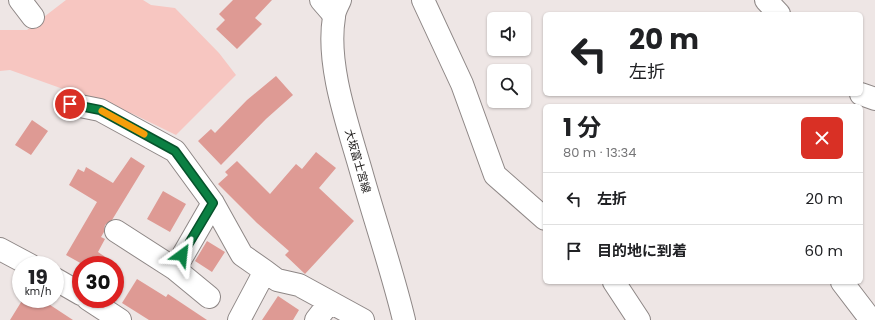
<!DOCTYPE html>
<html lang="ja">
<head>
<meta charset="utf-8">
<style>
  :root { --surface:#fff; --page:#f6f6f6; --text:#202124; --muted:#757577; --line:#e0e0e0 }
  body { margin:0; font-family:Poppins,"Noto Sans JP",sans-serif; background:var(--page); color:var(--text); height:100vh; display:flex; flex-direction:column; font-size:15px; white-space:nowrap }
  * { box-sizing:border-box; margin:0 }
  p { font-size:13px; color:var(--muted) }
  .icon { flex:none; width:22px; height:22px; fill:none; stroke:currentColor; stroke-width:2; stroke-linecap:round; stroke-linejoin:round }
  .map { position:relative; flex:1; overflow:hidden }
  .side { position:absolute; left:543px; top:104px; width:320px; height:180px; display:flex; flex-direction:column; background:var(--surface); border-radius:6px; box-shadow:0 1px 3px #0004 }
  .side>* { flex:none }
  .hud { position:absolute; left:543px; top:12px; width:320px; height:84px; border-radius:6px; box-shadow:0 1px 3px #0004; background:#fff; color:var(--text); overflow:hidden }
  .controls { position:absolute; left:487px; top:12px; display:grid; gap:8px }
  .controls a { display:grid; place-items:center; width:44px; height:44px; border-radius:6px; background:var(--surface); box-shadow:0 1px 3px #0004; font-size:20px }
  .speed { position:absolute; left:12px; top:256px; display:flex; gap:8px; font-size:20px; font-weight:700; text-align:center }
  .speed>* { display:grid; place-content:center; width:52px; height:52px; border-radius:50%; background:var(--surface); box-shadow:0 1px 3px #0004; line-height:1 }
  .speed small { font-size:10px; font-weight:400 }
  .speed .limit { border:6px solid #d22; background:#fff; color:#111 }
  .pin { position:absolute; display:grid; place-items:center; width:34px; height:34px; color:#fff; margin:-17px; border:2px solid #fff; border-radius:50%; box-shadow:0 1px 4px #0007 }
  .me { position:absolute; width:44px; margin:-22px; rotate:30deg; stroke-linejoin:round; filter:drop-shadow(0 0 3px #0008) }
  .turn { display:flex; align-items:center; gap:14px; height:84px; padding:0 20px; font-size:18px }
  .turn .icon { width:52px; height:52px; stroke-width:2.5 }
  .turn b { display:block; font-size:28px; line-height:34px }
  .round { display:grid; place-items:center; flex:none; width:42px; height:42px; border-radius:6px; background:var(--page) }
  .head { display:flex; align-items:center; justify-content:space-between; height:68px; padding:0 20px }
  h1 { font-size:24px; font-weight:700; line-height:30px }
  ul { padding:0; list-style:none }
  li { display:flex; align-items:center; gap:12px; height:52px; padding:0 20px; border-top:1px solid var(--line) }
  li div { flex:1 }
  li b { display:block; font-size:15px }
  li em { font-style:normal }
  .map>svg:first-child { display:block }
  .green { fill:#f7c6c1 }
  .building { fill:#de9a94 }
  .lines { fill:none; stroke-linecap:round; stroke-linejoin:round }
  .minor-casing { stroke:#8e8786; stroke-width:24 }
  .secondary-casing { stroke:#8e8786; stroke-width:24 }
  .minor { stroke:#fff; stroke-width:22 }
  .secondary { stroke:#fff; stroke-width:22 }
  .route-casing { stroke:#07532c; stroke-width:10 }
  .route { stroke:#0b8043; stroke-width:7 }
  .slow { stroke:#f59e0b; stroke-width:7 }
  .labels { text-anchor:middle; dominant-baseline:central; stroke-width:3.5; stroke-linejoin:round; paint-order:stroke }
  .street-label { font-size:11px; fill:#1a1817; stroke:#fff }
</style>
</head>
<body>
<div class="map">
<svg width="875" height="320" viewBox="0 0 875 320">
  <rect width="100%" height="100%" fill="#eee6e5"/>
  <path class="green" d="M66 0H143L151 5 175 8 219 53 236 75 176 135 133 114 10 70 0 71V30H27Z"/>
  <path class="building" d="M233 0H272L255 18 262 24 237 49 216 29 225 20 219 14Z
    M276 76 293 95 266 119 221 165 198 141 211 129 215 133 247 100Z
    M32 120 48 131 31 155 15 145Z
    M316 152 336 168 319 188 354 221 305 274 285 255 289 251 257 223 218 184 228 175 225 172 237 161 270 194 296 164 302 169Z
    M131 157 145 166 112 220 105 225 104 232 101 237 105 239 98 252 117 265H84L66 255 97 202 69 185 78 169 84 172 86 167 113 183Z
    M163 191 186 204 170 232 147 219Z
    M207 241 225 252 212 272 195 261Z
    M137 279 166 297 168 294 207 320H149L122 303Z
    M278 296 299 310 293 320H262Z
    M23 299H41L73 320H10Z"/>
  <g class="lines">
    <defs>
      <path id="minor" d="M20 0 33 17
        M321 0 334 15
        M423 0 462 84 495 175 545 219
        M766 0 779 14
        M861 94 875 99
        M70 104 100 110 175 151 213 203 242 255 265 271 239 320
        M116 231 175 269 209 297
        M0 249 30 265
        M175 269 213 203
        M265 271 277 280 299 285 363 320
        M55 279 81 294
        M614 282 639 320
        M842 282 871 320
        M88 299 120 320
        M316 320 330 302"/>
      <path id="secondary" d="M340 0C338 5 334 11 334 17 326 65 348 125 361 171 375 221 392 270 404 320"/>
    </defs>
    <use href="#minor" class="minor-casing"/>
    <use href="#secondary" class="secondary-casing"/>
    <use href="#minor" class="minor"/>
    <use href="#secondary" class="secondary"/>
  </g>
  <g class="lines">
    <defs>
      <path id="route" d="M70 104 100 110 175 151 213 203 182 255"/>
    </defs>
    <use href="#route" class="route-casing"/>
    <use href="#route" class="route"/>
    <path class="slow" d="M102 111 144 134"/>
  </g>
  <g class="labels">
    <g class="street-label">
      <text transform="translate(358 161) rotate(74)">大坂富士宮線</text>
    </g>
  </g>
</svg>
<div class="controls">
<a><svg class="icon" aria-label="sound" viewBox="0 0 24 24"><path d="M4 9h4l5-4v14l-5-4H4zM17 9q2 3 0 6"/></svg></a>
<a><svg class="icon" aria-label="search" viewBox="0 0 24 24"><circle cx="10" cy="10" r="6"/><path d="M15 15l6 6"/></svg></a>
</div>
<div class="speed"><div>19<small>km/h</small></div><div class="limit">30</div></div>
<div class="pin" style="left:70px;top:104px;background:#d93025"><svg class="icon" aria-label="arrive" viewBox="0 0 24 24"><path d="M6 21V4h12l-3 4 3 4H6"/></svg></div>
<svg class="me" style="left:182px;top:255px" viewBox="-20 -20 40 40"><path d="M0-17L14 15 0 8-14 15z" fill="#0b8043" stroke="#fff" stroke-width="4"/></svg>
<div class="hud">
<div class="turn"><svg class="icon" aria-label="left" viewBox="0 0 24 24"><path d="M17 20v-9H6M10 6l-5 5 5 5"/></svg><div><b>20 m</b>左折</div></div>
</div>
<section class="side">
<div class="head"><div><h1>1 分</h1><p>80 m · 13:34</p></div><a class="round" style="background:#d93025;color:#fff"><svg class="icon" aria-label="close" viewBox="0 0 24 24"><path d="M6 6l12 12M18 6L6 18"/></svg></a></div>
<ul>
<li><svg class="icon" aria-label="left" viewBox="0 0 24 24"><path d="M17 20v-9H6M10 6l-5 5 5 5"/></svg><div><b>左折</b></div><em>20 m</em></li>
<li><svg class="icon" aria-label="arrive" viewBox="0 0 24 24"><path d="M6 21V4h12l-3 4 3 4H6"/></svg><div><b>目的地に到着</b></div><em>60 m</em></li>
</ul>
</section>
</div>
</body>
</html>
